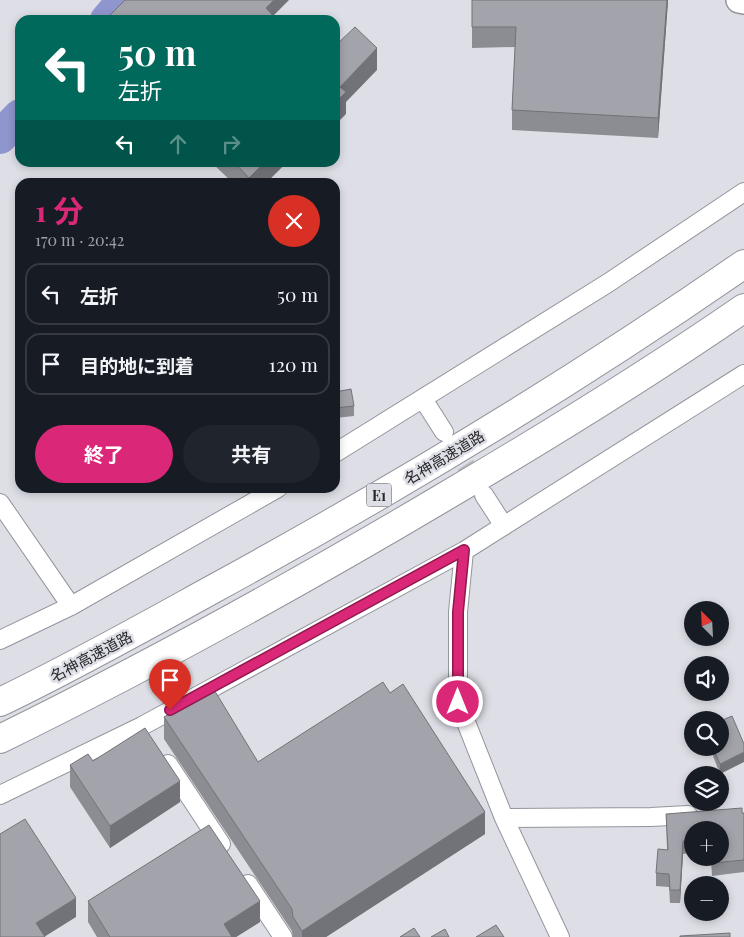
<!DOCTYPE html>
<html lang="ja">
<head>
<meta charset="utf-8">
<style>
  :root { --surface:#171b24; --page:#20242c; --text:#f1f3f6; --muted:#9ea1a6; --line:#363941; --accent:#db2777 }
  body { margin:0; font-family:"Playfair Display","Noto Sans JP",serif; background:var(--page); color:var(--text); height:100vh; display:flex; flex-direction:column; font-size:19px; white-space:nowrap }
  * { box-sizing:border-box; margin:0 }
  p { font-size:16px; color:var(--muted) }
  .icon { flex:none; width:28px; height:28px; fill:none; stroke:currentColor; stroke-width:2; stroke-linecap:round; stroke-linejoin:round }
  .map { position:relative; flex:1; overflow:hidden }
  .sheet { position:absolute; left:15px; top:178px; width:325px; height:315px; display:flex; flex-direction:column; background:var(--surface); border-radius:15px; box-shadow:0 2px 8px #0003 }
  .sheet>* { flex:none }
  .hud { position:absolute; left:15px; top:15px; width:325px; height:152px; border-radius:15px; box-shadow:0 2px 8px #0003; background:#00695c; color:#fff; overflow:hidden }
  .needle { width:32px; rotate:336deg }
  .controls { position:absolute; left:684px; top:601px; display:grid; gap:10px }
  .controls a { display:grid; place-items:center; width:45px; height:45px; border-radius:50%; background:var(--surface); box-shadow:0 2px 8px #0003; font-size:25px }
  .pin { position:absolute; display:grid; place-items:center; width:42px; height:42px; color:#fff; margin:-51px -21px; border-radius:50% 50% 50% 0; rotate:-45deg; box-shadow:0 0 5px #0007 }
  .pin .icon { rotate:45deg }
  .me { position:absolute; width:55px; margin:-28px; rotate:0deg; stroke-linejoin:round; filter:drop-shadow(0 0 4px #0008) }
  .turn { display:flex; align-items:center; gap:18px; height:105px; padding:0 20px; font-size:22px }
  .turn .icon { width:65px; height:65px; stroke-width:2.5 }
  .turn b { display:block; font-size:35px; line-height:42px }
  .lanes { display:flex; align-items:center; height:48px; padding:0 20px; background:#0003; justify-content:center; gap:25px; direction:ltr }
  .lanes .off { opacity:.35 }
  .round { display:grid; place-items:center; flex:none; width:52px; height:52px; border-radius:26px; background:var(--page) }
  .overview { display:flex; align-items:center; justify-content:space-between; height:85px; padding:0 20px }
  h1 { font-size:30px; font-weight:700; line-height:38px; color:var(--accent) }
  .action { display:flex; gap:10px; margin-top:auto; padding:10px 20px }
  .action a { flex:1; height:58px; border-radius:30px; background:var(--accent); color:#fff; font-size:20px; font-weight:700; line-height:58px; text-align:center }
  .action a+a { background:var(--page); color:var(--text) }
  ul { padding:0; list-style:none }
  li { display:flex; align-items:center; gap:15px; height:62px; margin:0 10px 8px; padding:0 10px; border:2px solid var(--line); border-radius:15px }
  li div { flex:1 }
  li b { display:block; font-size:19px }
  li em { font-style:normal }
  .map>svg:first-child { display:block }
  .lines { fill:none; stroke-linecap:round; stroke-linejoin:round }
  .river { stroke:#8f95cd; stroke-width:34 }
  .street-tunnel { stroke:#b9bac0; stroke-width:18; stroke-dasharray:18 9; stroke-linecap:butt }
  .street-casing { stroke:#94959c; stroke-width:20 }
  .secondary-casing { stroke:#94959c; stroke-width:28 }
  .highway-casing { stroke:#94959c; stroke-width:30 }
  .street { stroke:#fff; stroke-width:18 }
  .secondary { stroke:#fff; stroke-width:25 }
  .highway { stroke:#fff; stroke-width:28 }
  .wall { fill:#8c8d93 }
  .shaded-wall { fill:#727378 }
  .building { fill:#a3a4ab; stroke:#727378 }
  .route-casing { stroke:#8e194d; stroke-width:12 }
  .route { stroke:#db2777; stroke-width:9 }
  .labels { text-anchor:middle; dominant-baseline:central; stroke-width:5; stroke-linejoin:round; paint-order:stroke }
  .shield { fill:#dedfe6; stroke:#5e5e62; stroke-width:1 }
  .shield-label { font-size:14px; font-weight:bold; fill:#27272a }
  .street-label { font-size:15px; fill:#27272a; stroke:#dedfe6 }
</style>
</head>
<body>
<div class="map">
<svg width="744" height="937" viewBox="0 0 744 937">
  <rect width="100%" height="100%" fill="#dedfe6"/>
  <g class="lines">
    <path class="river" d="M107 20 124 0
      M0 137 20 116"/>
    <path class="street-tunnel" d="M451 442 480 488"/>
    <defs>
      <path id="street" d="M423 399 444 432
        M335 453 608 283 744 192
        M484 495 504 526
        M0 503 71 606
        M464 551 458 612V702L504 818 560 937
        M0 640 71 606 278 488
        M168 764 221 844
        M0 795 142 726 464 551 744 374
        M504 818 651 817 688 815
        M248 884 283 937"/>
      <path id="secondary" d="M739 0 744 1"/>
      <path id="highway" d="M0 702C73 667 144 627 215 588 396 489 574 382 744 264
        M0 739C151 665 299 583 444 497 546 437 647 375 744 308"/>
    </defs>
    <use href="#street" class="street-casing"/>
    <use href="#secondary" class="secondary-casing"/>
    <use href="#highway" class="highway-casing"/>
    <use href="#street" class="street"/>
    <use href="#secondary" class="secondary"/>
    <use href="#highway" class="highway"/>
  </g>
  <path class="wall" d="M472 0H668L658 138 512 130V110L515 47 472 48Z
    M211 162H287L267 182H232Z
    M335 392 354 406V416L335 418Z
    M164 717 258 762 485 834 326 937H293L292 931 164 739Z
    M710 748H720V774Z
    M70 765 180 802 110 848 70 787Z
    M744 813V872L712 876 711 858H720V830H692V853L683 854 680 903H670L669 887 656 886V873L667 850 666 814Z
    M88 901 260 922 236 937H97L88 922Z"/>
  <path class="shaded-wall" d="M271 0H289L274 15V20L266 8Z
    M667 0H668V2L658 138V118Z
    M377 48V70L346 102V114L335 125V103L340 87Z
    M265 162H287L267 182H249V178Z
    M744 752V762L720 774V764Z
    M180 781V802L110 848V826Z
    M485 812V834L326 937H302V931Z
    M683 841V854L680 903V890Z
    M76 898V917L44 937 36 923Z
    M260 901V922L236 937H224V924Z"/>
  <path class="building" d="M125 0H274L266 8 277 20H105Z
    M472 0H667L658 118 512 110 516 27H472Z
    M355 27 377 48 340 87 346 92 335 103V46Z
    M234 162H265L249 178Z
    M351 389 354 406 335 408V392Z
    M383 682 390 693 403 684 485 812 302 931 293 917 292 909 164 717 213 688 258 762Z
    M732 716 744 744V752L720 764 713 748H720V721Z
    M145 728 180 781 110 826 70 765 88 754 93 761Z
    M742 808V813H744V860L712 863V858H720V830H692V841H683L680 890H670L669 874 656 873 658 849 668 850 666 814Z
    M25 819 76 898 36 923 45 937H0V834Z
    M209 825 260 901 224 924 232 937H110L88 901Z
    M496 925 504 937H476Z
    M414 928 420 937H400Z
    M445 929 449 937H431Z
    M730 933V937H680V936Z"/>
  <g class="lines">
    <defs>
      <path id="route" d="M170 710 464 550 458 612V702"/>
    </defs>
    <use href="#route" class="route-casing"/>
    <use href="#route" class="route"/>
  </g>
  <g class="labels">
    <rect class="shield" x="366.5" y="483.5" width="25" height="23" rx="4"/>
    <g class="shield-label">
      <text x="379" y="495">E1</text>
    </g>
    <g class="street-label">
      <text transform="translate(444 457) rotate(-31)">名神高速道路</text>
      <text transform="translate(91 656) rotate(-28)">名神高速道路</text>
    </g>
  </g>
</svg>
<div class="controls">
<a><svg class="needle" viewBox="-14 -14 28 28"><path d="M0-13l5 13h-10z" fill="#e53935"/><path d="M0 13l5-13h-10z" fill="#9ea1a6"/></svg></a>
<a><svg class="icon" aria-label="sound" viewBox="0 0 24 24"><path d="M4 9h4l5-4v14l-5-4H4zM17 9q2 3 0 6"/></svg></a>
<a><svg class="icon" aria-label="search" viewBox="0 0 24 24"><circle cx="10" cy="10" r="6"/><path d="M15 15l6 6"/></svg></a>
<a><svg class="icon" aria-label="layers" viewBox="0 0 24 24"><path d="M12 4l9 5-9 5-9-5zM3 14l9 5 9-5"/></svg></a>
<a>+</a>
<a>−</a>
</div>
<div class="pin" style="left:170px;top:710px;background:#d93025"><svg class="icon" aria-label="arrive" viewBox="0 0 24 24"><path d="M6 21V4h12l-3 4 3 4H6"/></svg></div>
<svg class="me" style="left:458px;top:702px" viewBox="-20 -20 40 40"><circle r="17" fill="#db2777" stroke="#fff" stroke-width="3"/><path d="M0-11L8 9 0 5-8 9z" fill="#fff"/></svg>
<div class="hud">
<div class="turn"><svg class="icon" aria-label="left" viewBox="0 0 24 24"><path d="M17 20v-9H6M10 6l-5 5 5 5"/></svg><div><b>50 m</b>左折</div></div>
<div class="lanes"><svg class="icon" aria-label="left" viewBox="0 0 24 24"><path d="M17 20v-9H6M10 6l-5 5 5 5"/></svg><svg class="icon off" aria-label="ahead" viewBox="0 0 24 24"><path d="M12 20V5M6 11l6-6 6 6"/></svg><svg class="icon off" aria-label="right" viewBox="0 0 24 24"><path d="M7 20v-9h11M14 6l5 5-5 5"/></svg></div>
</div>
<section class="sheet">
<div class="overview"><div><h1>1 分</h1><p>170 m · 20:42</p></div><a class="round" style="background:#d93025;color:#fff"><svg class="icon" aria-label="close" viewBox="0 0 24 24"><path d="M6 6l12 12M18 6L6 18"/></svg></a></div>
<ul>
<li><svg class="icon" aria-label="left" viewBox="0 0 24 24"><path d="M17 20v-9H6M10 6l-5 5 5 5"/></svg><div><b>左折</b></div><em>50 m</em></li>
<li><svg class="icon" aria-label="arrive" viewBox="0 0 24 24"><path d="M6 21V4h12l-3 4 3 4H6"/></svg><div><b>目的地に到着</b></div><em>120 m</em></li>
</ul>
<div class="action"><a>終了</a><a>共有</a></div>
</section>
</div>
</body>
</html>
